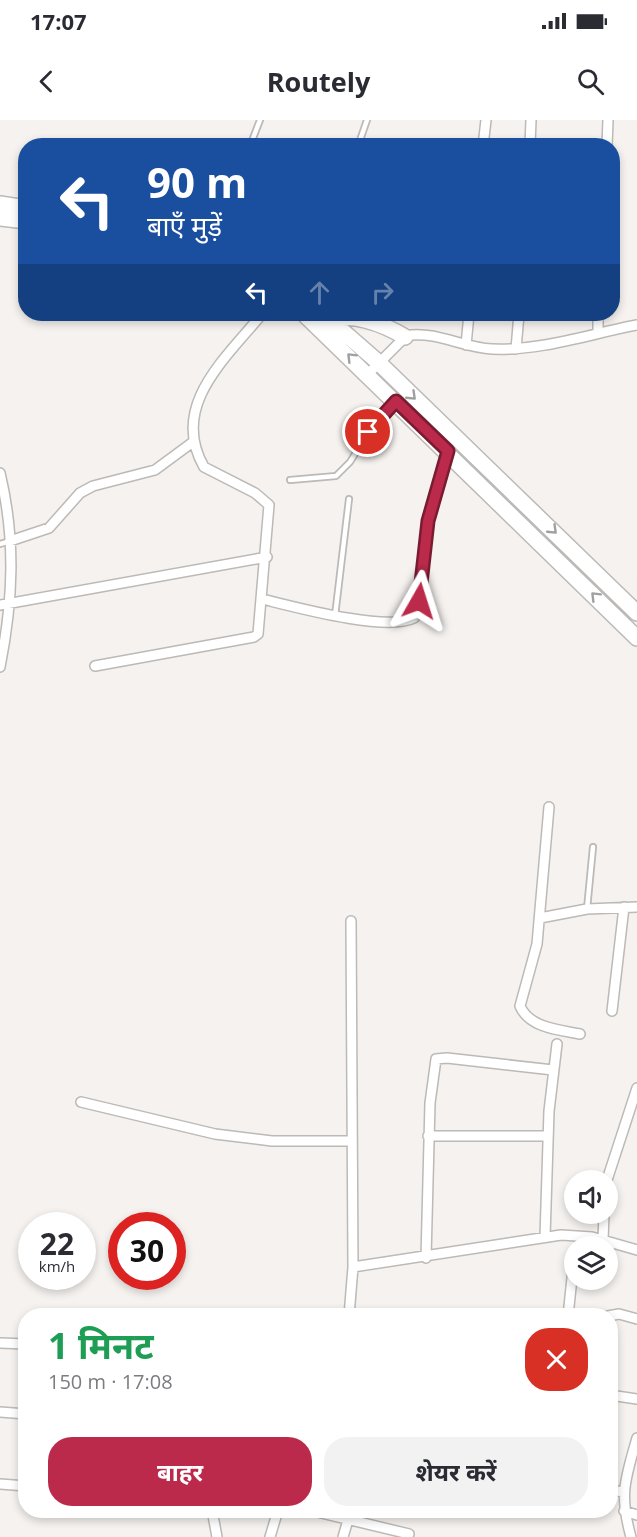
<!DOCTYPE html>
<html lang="hi">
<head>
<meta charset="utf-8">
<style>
  :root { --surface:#fff; --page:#f2f2f3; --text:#2b2b33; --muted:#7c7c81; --accent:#bb2a4b }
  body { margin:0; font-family:"Open Sans","Noto Sans Devanagari",sans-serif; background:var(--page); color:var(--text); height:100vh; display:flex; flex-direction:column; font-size:22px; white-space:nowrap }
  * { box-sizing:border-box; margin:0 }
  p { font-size:20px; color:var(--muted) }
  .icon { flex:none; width:33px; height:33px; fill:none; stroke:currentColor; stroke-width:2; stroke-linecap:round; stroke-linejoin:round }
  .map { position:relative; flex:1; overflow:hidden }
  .drawer { position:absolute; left:18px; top:1188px; width:600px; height:210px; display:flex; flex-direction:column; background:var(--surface); border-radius:24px; box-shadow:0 3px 9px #0003 }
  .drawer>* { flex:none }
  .banner { position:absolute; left:18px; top:18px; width:602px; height:183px; border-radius:24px; box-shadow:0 3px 9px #0003; background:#1a4fa0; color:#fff; overflow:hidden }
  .buttons { position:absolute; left:564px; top:1050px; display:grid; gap:12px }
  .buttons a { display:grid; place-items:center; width:54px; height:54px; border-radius:50%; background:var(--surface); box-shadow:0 3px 9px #0003; font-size:30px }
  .speed { position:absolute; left:18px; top:1092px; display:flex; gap:12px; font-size:30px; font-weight:700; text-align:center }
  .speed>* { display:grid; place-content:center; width:78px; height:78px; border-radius:50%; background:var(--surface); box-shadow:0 3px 9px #0003; line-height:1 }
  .speed small { font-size:15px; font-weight:400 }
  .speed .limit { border:9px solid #d22; background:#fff; color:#111 }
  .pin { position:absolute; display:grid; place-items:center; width:51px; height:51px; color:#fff; margin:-26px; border:3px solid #fff; border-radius:50%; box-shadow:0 2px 6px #0007 }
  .me { position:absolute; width:66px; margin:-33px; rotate:6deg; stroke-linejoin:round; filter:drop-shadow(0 0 4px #0008) }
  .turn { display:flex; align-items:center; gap:21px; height:126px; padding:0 30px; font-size:27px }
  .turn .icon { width:78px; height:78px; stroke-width:2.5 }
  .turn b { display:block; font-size:42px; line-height:51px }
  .lanes { display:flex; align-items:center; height:57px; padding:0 30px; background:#0003; justify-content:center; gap:30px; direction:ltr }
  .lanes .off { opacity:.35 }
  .round { display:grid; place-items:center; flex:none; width:63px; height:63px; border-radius:24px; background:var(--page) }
  .head { display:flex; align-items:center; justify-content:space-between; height:102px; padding:0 30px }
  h1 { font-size:36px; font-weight:700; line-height:45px; color:#1e9e55 }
  .button { display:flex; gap:12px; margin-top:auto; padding:12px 30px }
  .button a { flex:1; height:69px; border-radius:24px; background:var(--accent); color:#fff; font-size:24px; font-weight:700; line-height:69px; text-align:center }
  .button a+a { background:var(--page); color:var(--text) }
  .status { display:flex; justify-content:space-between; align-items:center; height:42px; padding:0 30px; background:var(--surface); direction:ltr }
  .status svg { height:16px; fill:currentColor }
  header { display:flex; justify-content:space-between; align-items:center; height:78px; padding:0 30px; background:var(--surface); font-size:27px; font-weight:700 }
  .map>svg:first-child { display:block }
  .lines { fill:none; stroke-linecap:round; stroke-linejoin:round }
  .lane-casing { stroke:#bcb9b6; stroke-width:8 }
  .street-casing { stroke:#bcb9b6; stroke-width:12 }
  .primary-casing { stroke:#bcb9b6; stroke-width:18 }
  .lane { stroke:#fff; stroke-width:4.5 }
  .street { stroke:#fff; stroke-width:9 }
  .primary { stroke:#fff; stroke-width:15 }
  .oneway { stroke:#a1a0a0 }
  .route-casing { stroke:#7a1b31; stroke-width:15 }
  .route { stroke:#bb2a4b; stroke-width:10 }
</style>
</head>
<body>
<div class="status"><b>17:07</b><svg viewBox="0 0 49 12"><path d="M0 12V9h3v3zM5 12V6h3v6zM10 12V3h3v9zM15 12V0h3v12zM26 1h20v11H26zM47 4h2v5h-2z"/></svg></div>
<header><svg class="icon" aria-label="back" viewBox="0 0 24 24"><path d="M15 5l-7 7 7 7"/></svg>Routely<svg class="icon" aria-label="search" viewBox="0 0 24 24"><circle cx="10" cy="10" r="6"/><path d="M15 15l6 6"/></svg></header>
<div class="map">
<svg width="637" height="1417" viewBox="0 0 637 1417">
  <rect width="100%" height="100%" fill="#f5f2ef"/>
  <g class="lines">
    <defs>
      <path id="lane" d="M250 26 260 0
        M358 26 367 0
        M290 360 336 356 350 342 375 302 393 284
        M0 424 10 421
        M335 496 349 379
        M587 789 593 727"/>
      <path id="street" d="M483 26 486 0
        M530 26 531 0
        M607 26 608 0
        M598 213V194
        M466 225 469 194
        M516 229 519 194
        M368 254 405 217 411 215C437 212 465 228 492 229 541 231 589 214 637 205
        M0 353C16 420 13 481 0 547
        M10 421 49 408 80 373 93 366 155 350 193 322
        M262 479C295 487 386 512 414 498L417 492 428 401 448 332
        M0 485 267 437
        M95 546 254 517 258 514 269 385 255 373 204 347C169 286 226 238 262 194
        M549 687 537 824 520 886C529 908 560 910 580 914
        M540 798 587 789 637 787
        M612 891 624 787
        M81 982 215 1014 272 1021H352
        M428 1016H547
        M607 1060 637 968
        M545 1117 549 991 557 924
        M603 1120 604 1094
        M426 1138 430 983 436 939 447 938 553 950
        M353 1147 561 1115 592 1117 637 1130
        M349 1196 353 1147 351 801
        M568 1196 574 1139
        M608 1196 619 1194 637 1199
        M0 1223 26 1224
        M610 1275 637 1279
        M0 1292 26 1294
        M0 1364 26 1366
        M610 1370 624 1372
        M212 1390 217 1417
        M309 1390 409 1414
        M624 1391 637 1395
        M270 1417 278 1390
        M343 1417 348 1400
        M631 1417C619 1374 625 1360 637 1318"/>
      <path id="primary" d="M0 84 26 88
        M0 98 26 101
        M304 194 637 518
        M323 194 378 242 637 493
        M327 205C344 187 387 206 405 217"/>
    </defs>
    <use href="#lane" class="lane-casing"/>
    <use href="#street" class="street-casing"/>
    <use href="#primary" class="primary-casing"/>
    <use href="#lane" class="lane"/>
    <use href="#street" class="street"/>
    <use href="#primary" class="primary"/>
  </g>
  <defs><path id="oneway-chevron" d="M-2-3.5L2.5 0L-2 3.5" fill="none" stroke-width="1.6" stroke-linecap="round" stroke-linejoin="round" transform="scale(1.5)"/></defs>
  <g class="oneway">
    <use href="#oneway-chevron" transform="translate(351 237) rotate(-135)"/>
    <use href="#oneway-chevron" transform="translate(412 276) rotate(44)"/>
    <use href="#oneway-chevron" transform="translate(553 410) rotate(44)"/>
    <use href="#oneway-chevron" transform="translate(595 476) rotate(-135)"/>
  </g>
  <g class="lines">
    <defs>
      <path id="route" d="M368 312 396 281 448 331 428 401 419 481"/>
    </defs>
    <use href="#route" class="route-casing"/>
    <use href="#route" class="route"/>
  </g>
</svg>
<div class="buttons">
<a><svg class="icon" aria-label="sound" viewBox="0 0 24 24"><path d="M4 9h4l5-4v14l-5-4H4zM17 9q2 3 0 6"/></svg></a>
<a><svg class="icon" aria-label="layers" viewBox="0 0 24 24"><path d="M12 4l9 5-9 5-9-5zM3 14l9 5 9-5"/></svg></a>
</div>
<div class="speed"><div>22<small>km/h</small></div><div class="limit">30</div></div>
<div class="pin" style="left:368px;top:312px;background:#d93025"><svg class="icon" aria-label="arrive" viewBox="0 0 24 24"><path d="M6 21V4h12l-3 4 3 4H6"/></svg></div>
<svg class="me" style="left:419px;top:481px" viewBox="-20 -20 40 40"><path d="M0-17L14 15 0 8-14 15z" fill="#bb2a4b" stroke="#fff" stroke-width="4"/></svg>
<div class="banner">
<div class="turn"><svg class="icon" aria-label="left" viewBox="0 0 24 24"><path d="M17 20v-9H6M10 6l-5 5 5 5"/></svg><div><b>90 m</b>बाएँ मुड़ें</div></div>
<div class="lanes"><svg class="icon" aria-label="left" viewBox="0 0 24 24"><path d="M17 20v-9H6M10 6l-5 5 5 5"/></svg><svg class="icon off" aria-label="ahead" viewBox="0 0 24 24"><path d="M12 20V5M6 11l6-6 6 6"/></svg><svg class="icon off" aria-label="right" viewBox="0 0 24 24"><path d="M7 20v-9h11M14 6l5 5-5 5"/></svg></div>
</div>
<section class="drawer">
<div class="head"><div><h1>1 मिनट</h1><p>150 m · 17:08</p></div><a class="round" style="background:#d93025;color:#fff"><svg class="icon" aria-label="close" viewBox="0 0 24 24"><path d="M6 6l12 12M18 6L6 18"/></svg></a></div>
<div class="button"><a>बाहर</a><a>शेयर करें</a></div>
</section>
</div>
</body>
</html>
